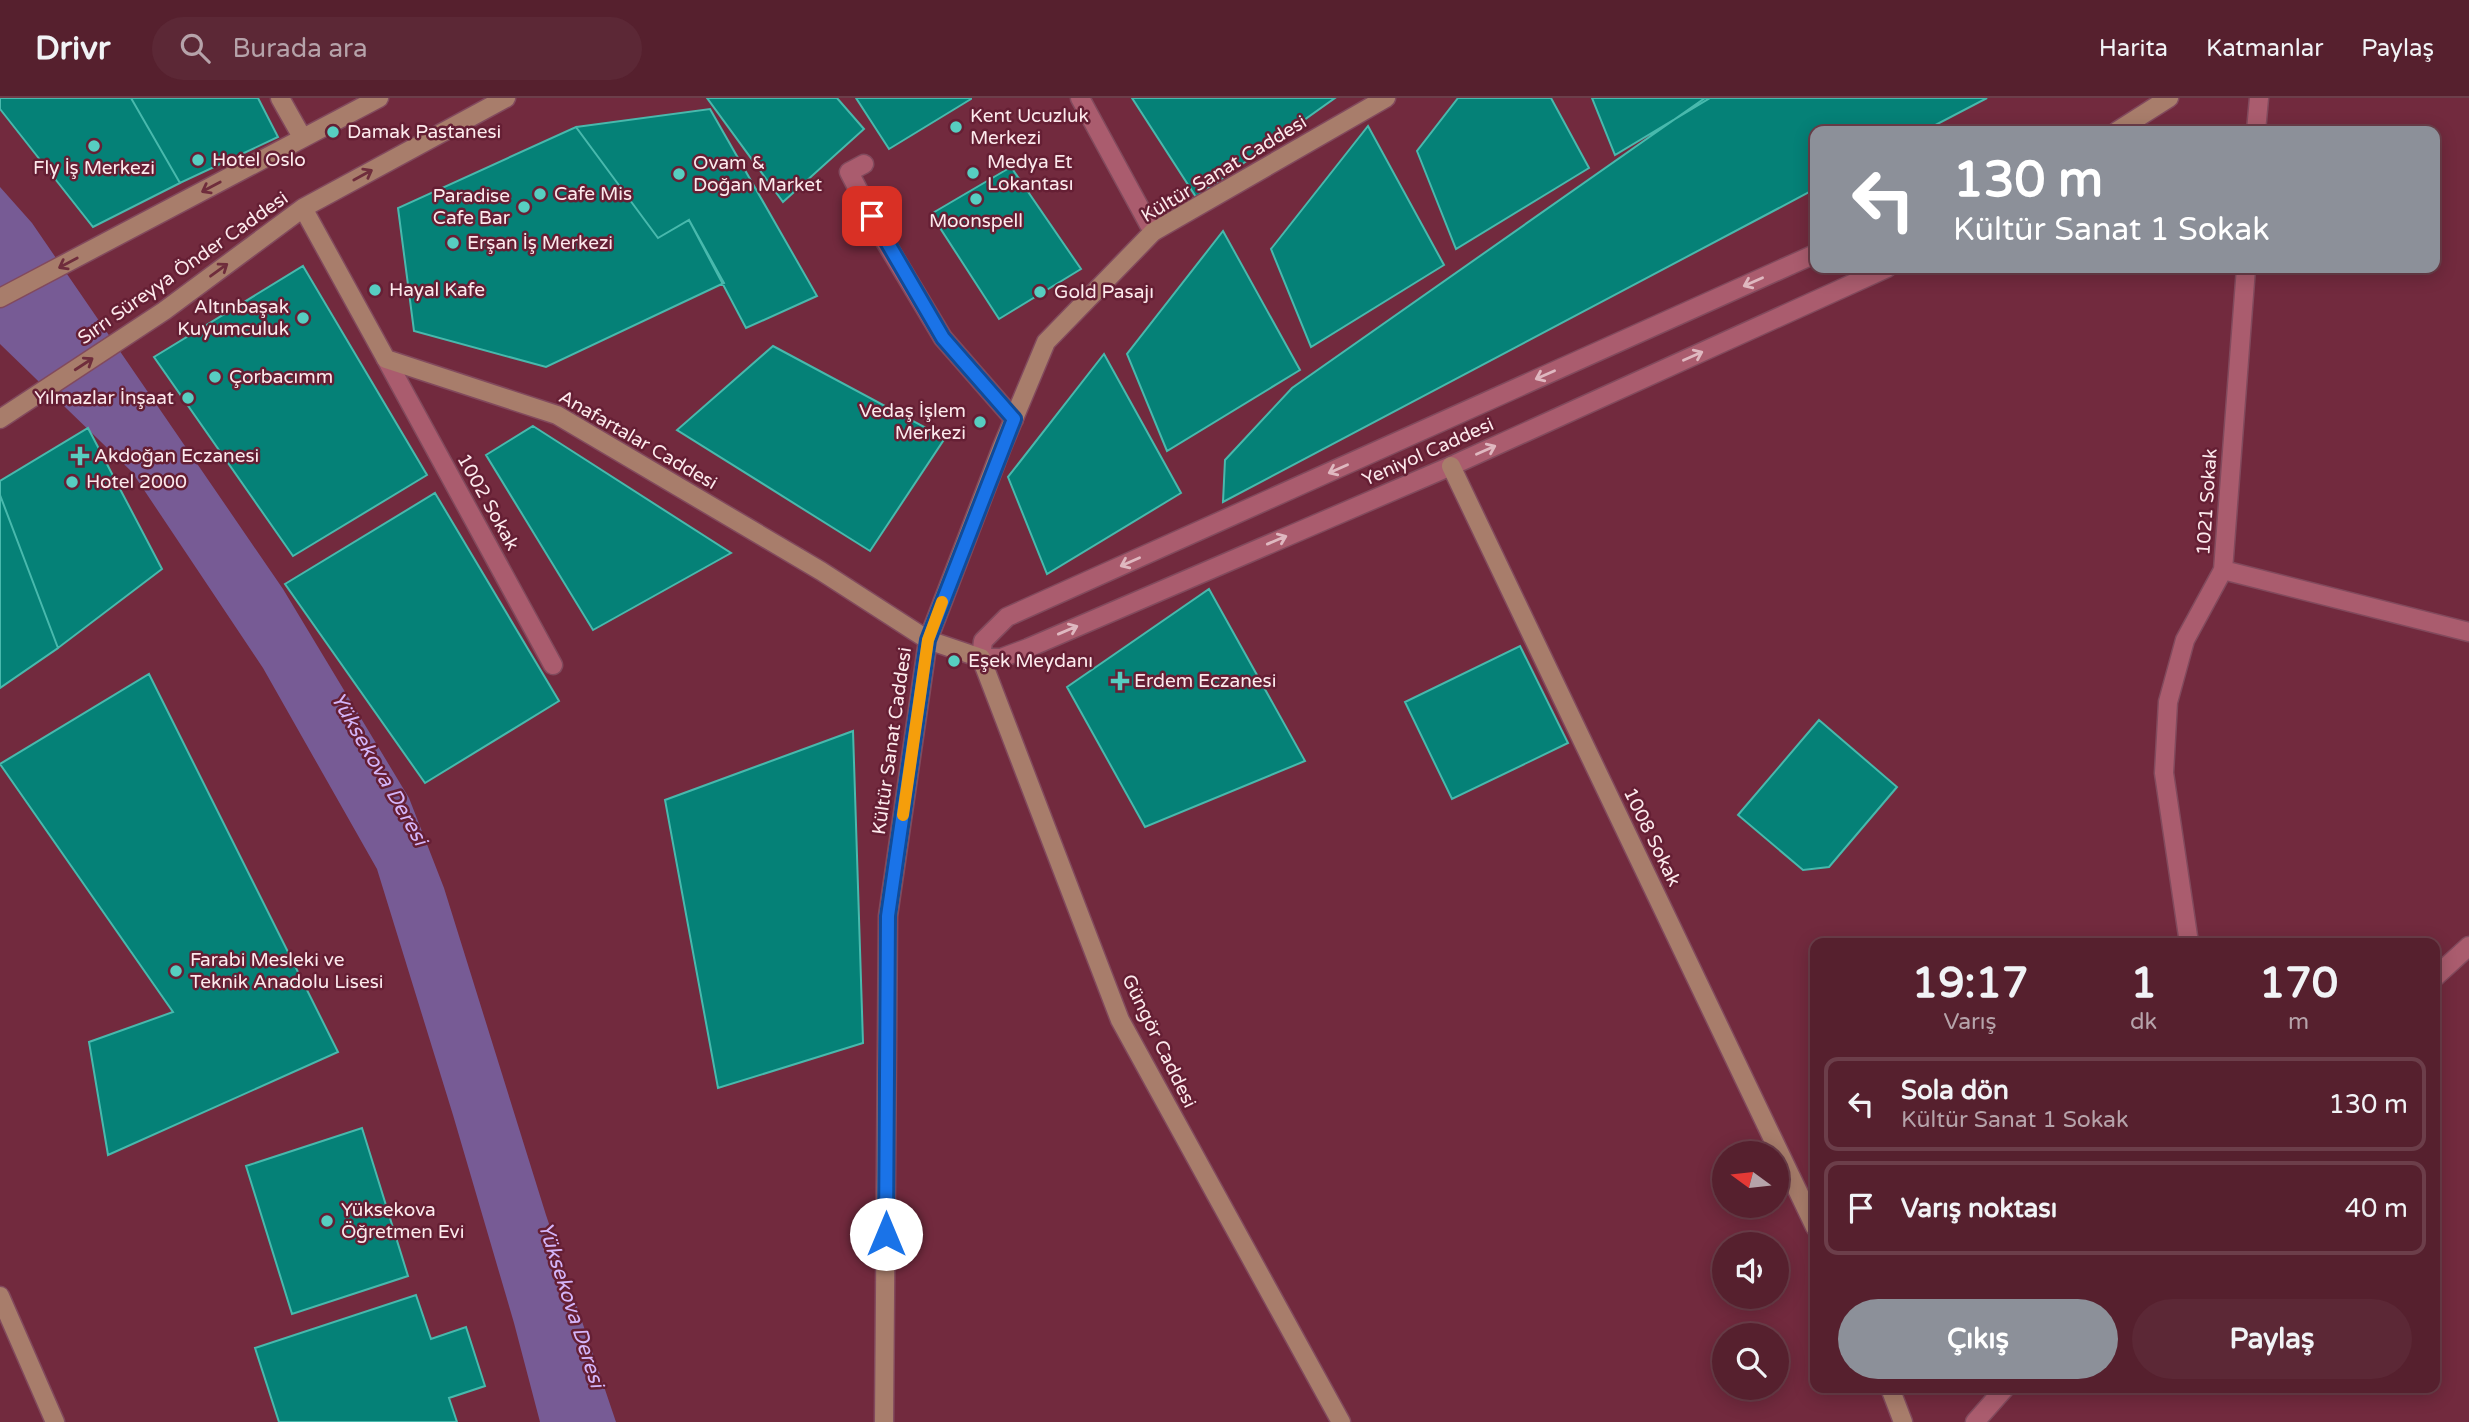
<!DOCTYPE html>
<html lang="tr">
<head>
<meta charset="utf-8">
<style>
  :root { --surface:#56202e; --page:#5c2836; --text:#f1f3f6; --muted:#b6a3aa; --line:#6c3e4a; --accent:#8c9099 }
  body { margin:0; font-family:"Varela Round",sans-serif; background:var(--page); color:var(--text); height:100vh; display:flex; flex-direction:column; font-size:26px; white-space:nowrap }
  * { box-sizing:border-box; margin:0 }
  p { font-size:23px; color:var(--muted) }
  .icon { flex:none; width:38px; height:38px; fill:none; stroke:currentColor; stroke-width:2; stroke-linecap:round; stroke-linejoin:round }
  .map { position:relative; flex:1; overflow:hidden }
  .details { position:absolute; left:1810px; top:840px; width:630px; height:455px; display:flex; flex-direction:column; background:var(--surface); border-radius:14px; box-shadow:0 4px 18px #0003,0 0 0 2px var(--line) }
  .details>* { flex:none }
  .hud { position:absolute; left:1810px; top:28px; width:630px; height:147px; border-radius:14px; box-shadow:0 4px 18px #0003,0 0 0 2px var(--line); background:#8c9099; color:#fff; overflow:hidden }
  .needle { width:46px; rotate:285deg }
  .fabs { position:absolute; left:1712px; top:1043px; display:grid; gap:14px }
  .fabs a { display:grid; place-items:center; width:77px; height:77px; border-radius:50%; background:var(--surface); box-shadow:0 4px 18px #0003,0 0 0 2px var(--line); font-size:35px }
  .pin { position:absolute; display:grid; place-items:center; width:60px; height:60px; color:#fff; margin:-30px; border-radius:14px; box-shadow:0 4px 10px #0006 }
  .me { position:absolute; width:77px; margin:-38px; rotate:0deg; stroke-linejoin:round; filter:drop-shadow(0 0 5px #0008) }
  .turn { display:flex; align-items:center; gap:24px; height:147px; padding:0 28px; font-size:32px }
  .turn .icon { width:91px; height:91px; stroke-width:2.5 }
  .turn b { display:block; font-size:49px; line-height:60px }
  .eta { display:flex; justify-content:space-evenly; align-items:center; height:119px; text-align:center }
  .eta b { font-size:42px; font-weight:800; line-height:49px }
  .cta { display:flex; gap:14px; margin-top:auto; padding:14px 28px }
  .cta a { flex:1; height:80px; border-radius:42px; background:var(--accent); color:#fff; font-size:28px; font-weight:800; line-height:80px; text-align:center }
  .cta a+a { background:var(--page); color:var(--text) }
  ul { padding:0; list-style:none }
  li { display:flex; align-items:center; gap:21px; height:94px; margin:0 14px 10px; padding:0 14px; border:4px solid var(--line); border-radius:14px }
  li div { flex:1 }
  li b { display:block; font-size:26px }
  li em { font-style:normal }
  header { display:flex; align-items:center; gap:42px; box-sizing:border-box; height:98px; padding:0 35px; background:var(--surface); border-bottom:2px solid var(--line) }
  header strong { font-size:33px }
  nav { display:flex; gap:38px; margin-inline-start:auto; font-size:24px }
  .search { width:490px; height:63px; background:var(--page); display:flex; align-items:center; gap:18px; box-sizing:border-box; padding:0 24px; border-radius:38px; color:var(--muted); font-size:26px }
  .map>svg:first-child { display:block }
  .water { fill:#775b95 }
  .building { fill:#058177; stroke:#48b9ad; stroke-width:2 }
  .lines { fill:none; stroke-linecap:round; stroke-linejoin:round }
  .lane-casing { stroke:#824a5d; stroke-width:21 }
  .street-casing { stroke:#824a5d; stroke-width:21 }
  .secondary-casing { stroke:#824a5d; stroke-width:21 }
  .lane { stroke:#aa5c6e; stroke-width:18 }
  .street { stroke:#aa5c6e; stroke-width:18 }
  .secondary { stroke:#a87d6b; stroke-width:18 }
  .oneway { stroke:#6f2d3c }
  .oneway2 { stroke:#dfb8c0 }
  .route-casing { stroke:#114b97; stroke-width:18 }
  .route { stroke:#1a73e8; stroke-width:12 }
  .slow { stroke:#f59e0b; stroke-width:12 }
  .poi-dot { fill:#57cec1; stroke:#651f34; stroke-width:2.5 }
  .labels { text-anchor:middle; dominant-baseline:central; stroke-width:5; stroke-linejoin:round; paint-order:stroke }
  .poi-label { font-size:19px; fill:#fce9ec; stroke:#651f34; text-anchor:start }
  .street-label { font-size:19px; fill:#fce9ec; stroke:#651f34 }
  .water-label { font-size:21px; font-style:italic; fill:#d4b5f9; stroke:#651f34 }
</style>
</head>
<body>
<header>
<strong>Drivr</strong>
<div class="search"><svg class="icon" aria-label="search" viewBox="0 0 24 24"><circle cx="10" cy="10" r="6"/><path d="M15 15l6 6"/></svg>Burada ara</div>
<nav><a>Harita</a><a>Katmanlar</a><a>Paylaş</a></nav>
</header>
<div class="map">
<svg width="2469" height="1324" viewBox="0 0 2469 1324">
  <rect width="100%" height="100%" fill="#722a3e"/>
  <path class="water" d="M0 89 32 125 283 491 409 700 444 790 546 1117 616 1324H540L514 1225 453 1017 377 771 263 570 132 374 0 246Z"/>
  <path class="building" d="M0 0H131L180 85 93 129 0 11Z
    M131 0H258L278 39 180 85Z
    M707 0H837L864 31 783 104Z
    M856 0H971V1L889 51Z
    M1132 0H1335L1196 99Z
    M1458 0H1551L1589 70 1456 151 1417 53Z
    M1592 0H1710L1615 57Z
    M1705 0H1987L1924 33H1815V91L1223 404 1225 362 1292 290Z
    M710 11 817 198 746 230 689 122 658 140 576 29Z
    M1368 28 1444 167 1311 249 1271 151Z
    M576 29 658 140 689 122 724 185 546 269 414 233 398 110Z
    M1011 69 1081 171 999 221 931 116Z
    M1223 133 1300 272 1167 353 1127 256Z
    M303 168 427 377 293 458 154 259Z
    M773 248 945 340 870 453 677 332Z
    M1104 256 1181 395 1047 476 1008 379Z
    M533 328 731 455 593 532 486 357Z
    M88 330 162 471 58 550 0 397V383Z
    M435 395 559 603 425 685 285 486Z
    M0 397 58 550 0 590Z
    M1209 491 1305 663 1145 729 1067 589Z
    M1520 548 1568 645 1452 701 1405 604Z
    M149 576 338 954 108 1057 89 944 173 914 0 666Z
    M1819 622 1897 689 1829 769 1803 772 1738 717Z
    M853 633 863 945 718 990 665 702Z
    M362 1030 408 1178 292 1216 246 1068Z
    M416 1197 431 1241 466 1229 485 1288 449 1300 457 1324H279L255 1250Z"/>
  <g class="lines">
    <defs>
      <path id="lane" d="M864 66 849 74 883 140 943 240 1014 321"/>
      <path id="street" d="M1080 0 1153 134
        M2256 33 2259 0
        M1815 156 1007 519 983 543 981 560H1001L1028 550 1451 368 1887 170
        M2246 170 2223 472 2469 534
        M386 261 553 567
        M2189 845 2164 675 2168 604 2185 542 2223 472
        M2434 880 2469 848
        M1975 1324 2005 1290"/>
      <path id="secondary" d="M280 0 302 39
        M2117 33 2169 0
        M303 110 386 261 557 317 821 473 928 542 981 560 1120 922 1341 1324
        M0 200 379 0
        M0 321 164 213 303 110 506 0
        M1451 368 1815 1129
        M0 1198 55 1324
        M1890 1290 1903 1324
        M884 1324 888 818 928 542 1002 349 1046 244 1153 134 1386 0"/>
    </defs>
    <use href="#lane" class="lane-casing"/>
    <use href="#street" class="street-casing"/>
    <use href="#secondary" class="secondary-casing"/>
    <use href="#lane" class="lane"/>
    <use href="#street" class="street"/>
    <use href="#secondary" class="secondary"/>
  </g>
  <defs><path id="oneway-shaft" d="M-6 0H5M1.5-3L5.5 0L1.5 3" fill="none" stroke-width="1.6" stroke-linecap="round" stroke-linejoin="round" transform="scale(1.75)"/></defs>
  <g class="oneway">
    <use href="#oneway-shaft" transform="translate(363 77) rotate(-29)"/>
    <use href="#oneway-shaft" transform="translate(211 89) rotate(152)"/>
    <use href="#oneway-shaft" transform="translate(68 165) rotate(152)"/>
    <use href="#oneway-shaft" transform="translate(219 172) rotate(-36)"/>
    <use href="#oneway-shaft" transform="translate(84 266) rotate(-33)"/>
  </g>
  <g class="oneway2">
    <use href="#oneway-shaft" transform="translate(1753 184) rotate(156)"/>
    <use href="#oneway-shaft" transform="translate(1693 258) rotate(-24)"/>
    <use href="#oneway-shaft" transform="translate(1545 277) rotate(156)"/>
    <use href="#oneway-shaft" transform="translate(1486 352) rotate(-24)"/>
    <use href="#oneway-shaft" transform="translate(1338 371) rotate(156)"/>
    <use href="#oneway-shaft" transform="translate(1277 442) rotate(-23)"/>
    <use href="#oneway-shaft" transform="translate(1130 464) rotate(156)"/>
    <use href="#oneway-shaft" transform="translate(1068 532) rotate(-23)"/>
  </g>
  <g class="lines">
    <defs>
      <path id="route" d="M872 118 943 240 1014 321 928 542 888 818 886 1136"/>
    </defs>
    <use href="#route" class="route-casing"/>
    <use href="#route" class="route"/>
    <path class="slow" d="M903 717 928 542 942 504"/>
  </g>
  <g class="poi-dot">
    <circle cx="956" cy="29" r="7"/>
    <circle cx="333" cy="34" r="7"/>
    <circle cx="94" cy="48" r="7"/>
    <circle cx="198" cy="62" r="7"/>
    <circle cx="973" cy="75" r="7"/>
    <circle cx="679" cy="76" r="7"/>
    <circle cx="540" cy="96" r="7"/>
    <circle cx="976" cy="101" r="7"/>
    <circle cx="524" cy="109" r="7"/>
    <circle cx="453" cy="145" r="7"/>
    <circle cx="375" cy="192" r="7"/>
    <circle cx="1040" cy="194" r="7"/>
    <circle cx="303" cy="220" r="7"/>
    <circle cx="215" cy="279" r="7"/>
    <circle cx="188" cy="300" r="7"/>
    <circle cx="980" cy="324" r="7"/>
    <path d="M76.5 347.5h7v7h7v7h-7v7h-7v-7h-7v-7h7z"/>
    <circle cx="72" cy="384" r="7"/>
    <circle cx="954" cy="563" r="7"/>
    <path d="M1116.5 572.5h7v7h7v7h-7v7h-7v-7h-7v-7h7z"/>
    <circle cx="176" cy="873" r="7"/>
    <circle cx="327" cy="1123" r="7"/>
  </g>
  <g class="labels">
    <g class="poi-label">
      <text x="970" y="18">Kent Ucuzluk<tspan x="970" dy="22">Merkezi</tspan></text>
      <text x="347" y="34">Damak Pastanesi</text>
      <text x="212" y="62">Hotel Oslo</text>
      <text x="987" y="64">Medya Et<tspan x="987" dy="22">Lokantası</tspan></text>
      <text x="693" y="65">Ovam &amp;<tspan x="693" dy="22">Doğan Market</tspan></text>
      <text x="94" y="70" text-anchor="middle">Fly İş Merkezi</text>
      <text x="554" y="96">Cafe Mis</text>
      <text x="510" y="98" text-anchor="end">Paradise<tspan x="510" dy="22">Cafe Bar</tspan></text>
      <text x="976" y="123" text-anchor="middle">Moonspell</text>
      <text x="467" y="145">Erşan İş Merkezi</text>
      <text x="389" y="192">Hayal Kafe</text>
      <text x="1054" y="194">Gold Pasajı</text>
      <text x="289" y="209" text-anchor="end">Altınbaşak<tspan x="289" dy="22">Kuyumculuk</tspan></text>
      <text x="229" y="279">Çorbacımm</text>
      <text x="174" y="300" text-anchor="end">Yılmazlar İnşaat</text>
      <text x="966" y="313" text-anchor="end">Vedaş İşlem<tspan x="966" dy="22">Merkezi</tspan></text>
      <text x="94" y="358">Akdoğan Eczanesi</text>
      <text x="86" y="384">Hotel 2000</text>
      <text x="968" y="563">Eşek Meydanı</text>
      <text x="1134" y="583">Erdem Eczanesi</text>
      <text x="190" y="862">Farabi Mesleki ve<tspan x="190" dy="22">Teknik Anadolu Lisesi</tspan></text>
      <text x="341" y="1112">Yüksekova<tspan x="341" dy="22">Öğretmen Evi</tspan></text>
    </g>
    <g class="street-label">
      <text transform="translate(1224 71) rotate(-31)">Kültür Sanat Caddesi</text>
      <text transform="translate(183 170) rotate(-35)">Sırrı Süreyya Önder Caddesi</text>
      <text transform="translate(638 342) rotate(30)">Anafartalar Caddesi</text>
      <text transform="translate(1428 354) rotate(-24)">Yeniyol Caddesi</text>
      <text transform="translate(488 404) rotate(61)">1002 Sokak</text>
      <text transform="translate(2207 404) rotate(-86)">1021 Sokak</text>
      <text transform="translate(892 643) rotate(-82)">Kültür Sanat Caddesi</text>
      <text transform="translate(1652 739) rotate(64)">1008 Sokak</text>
      <text transform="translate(1159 943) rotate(64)">Güngör Caddesi</text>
    </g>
    <g class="water-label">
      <text transform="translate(379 671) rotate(60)">Yüksekova Deresi</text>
      <text transform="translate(571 1207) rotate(72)">Yüksekova Deresi</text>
    </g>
  </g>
</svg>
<div class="fabs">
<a><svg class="needle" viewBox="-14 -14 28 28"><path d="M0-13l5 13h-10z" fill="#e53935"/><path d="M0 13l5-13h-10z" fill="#b6a3aa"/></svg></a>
<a><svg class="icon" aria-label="sound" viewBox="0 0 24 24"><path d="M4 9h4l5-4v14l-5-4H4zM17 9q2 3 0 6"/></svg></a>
<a><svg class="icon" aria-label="search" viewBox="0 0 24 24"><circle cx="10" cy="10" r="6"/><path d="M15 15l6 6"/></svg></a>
</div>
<div class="pin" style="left:872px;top:118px;background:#d93025"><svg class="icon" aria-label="arrive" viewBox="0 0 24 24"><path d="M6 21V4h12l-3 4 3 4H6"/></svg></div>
<svg class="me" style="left:886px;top:1136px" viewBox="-20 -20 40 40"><circle r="19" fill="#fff"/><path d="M0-13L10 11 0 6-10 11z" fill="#1a73e8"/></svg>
<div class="hud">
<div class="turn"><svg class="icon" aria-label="left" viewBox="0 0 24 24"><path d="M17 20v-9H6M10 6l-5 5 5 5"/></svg><div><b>130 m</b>Kültür Sanat 1 Sokak</div></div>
</div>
<section class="details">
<div class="eta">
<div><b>19:17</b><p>Varış</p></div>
<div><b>1</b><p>dk</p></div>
<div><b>170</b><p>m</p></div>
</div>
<ul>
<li><svg class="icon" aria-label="left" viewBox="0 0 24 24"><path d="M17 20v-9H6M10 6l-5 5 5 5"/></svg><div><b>Sola dön</b><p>Kültür Sanat 1 Sokak</p></div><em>130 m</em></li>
<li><svg class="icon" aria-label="arrive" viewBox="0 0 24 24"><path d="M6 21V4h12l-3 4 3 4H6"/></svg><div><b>Varış noktası</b></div><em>40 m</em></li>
</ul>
<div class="cta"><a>Çıkış</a><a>Paylaş</a></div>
</section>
</div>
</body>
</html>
